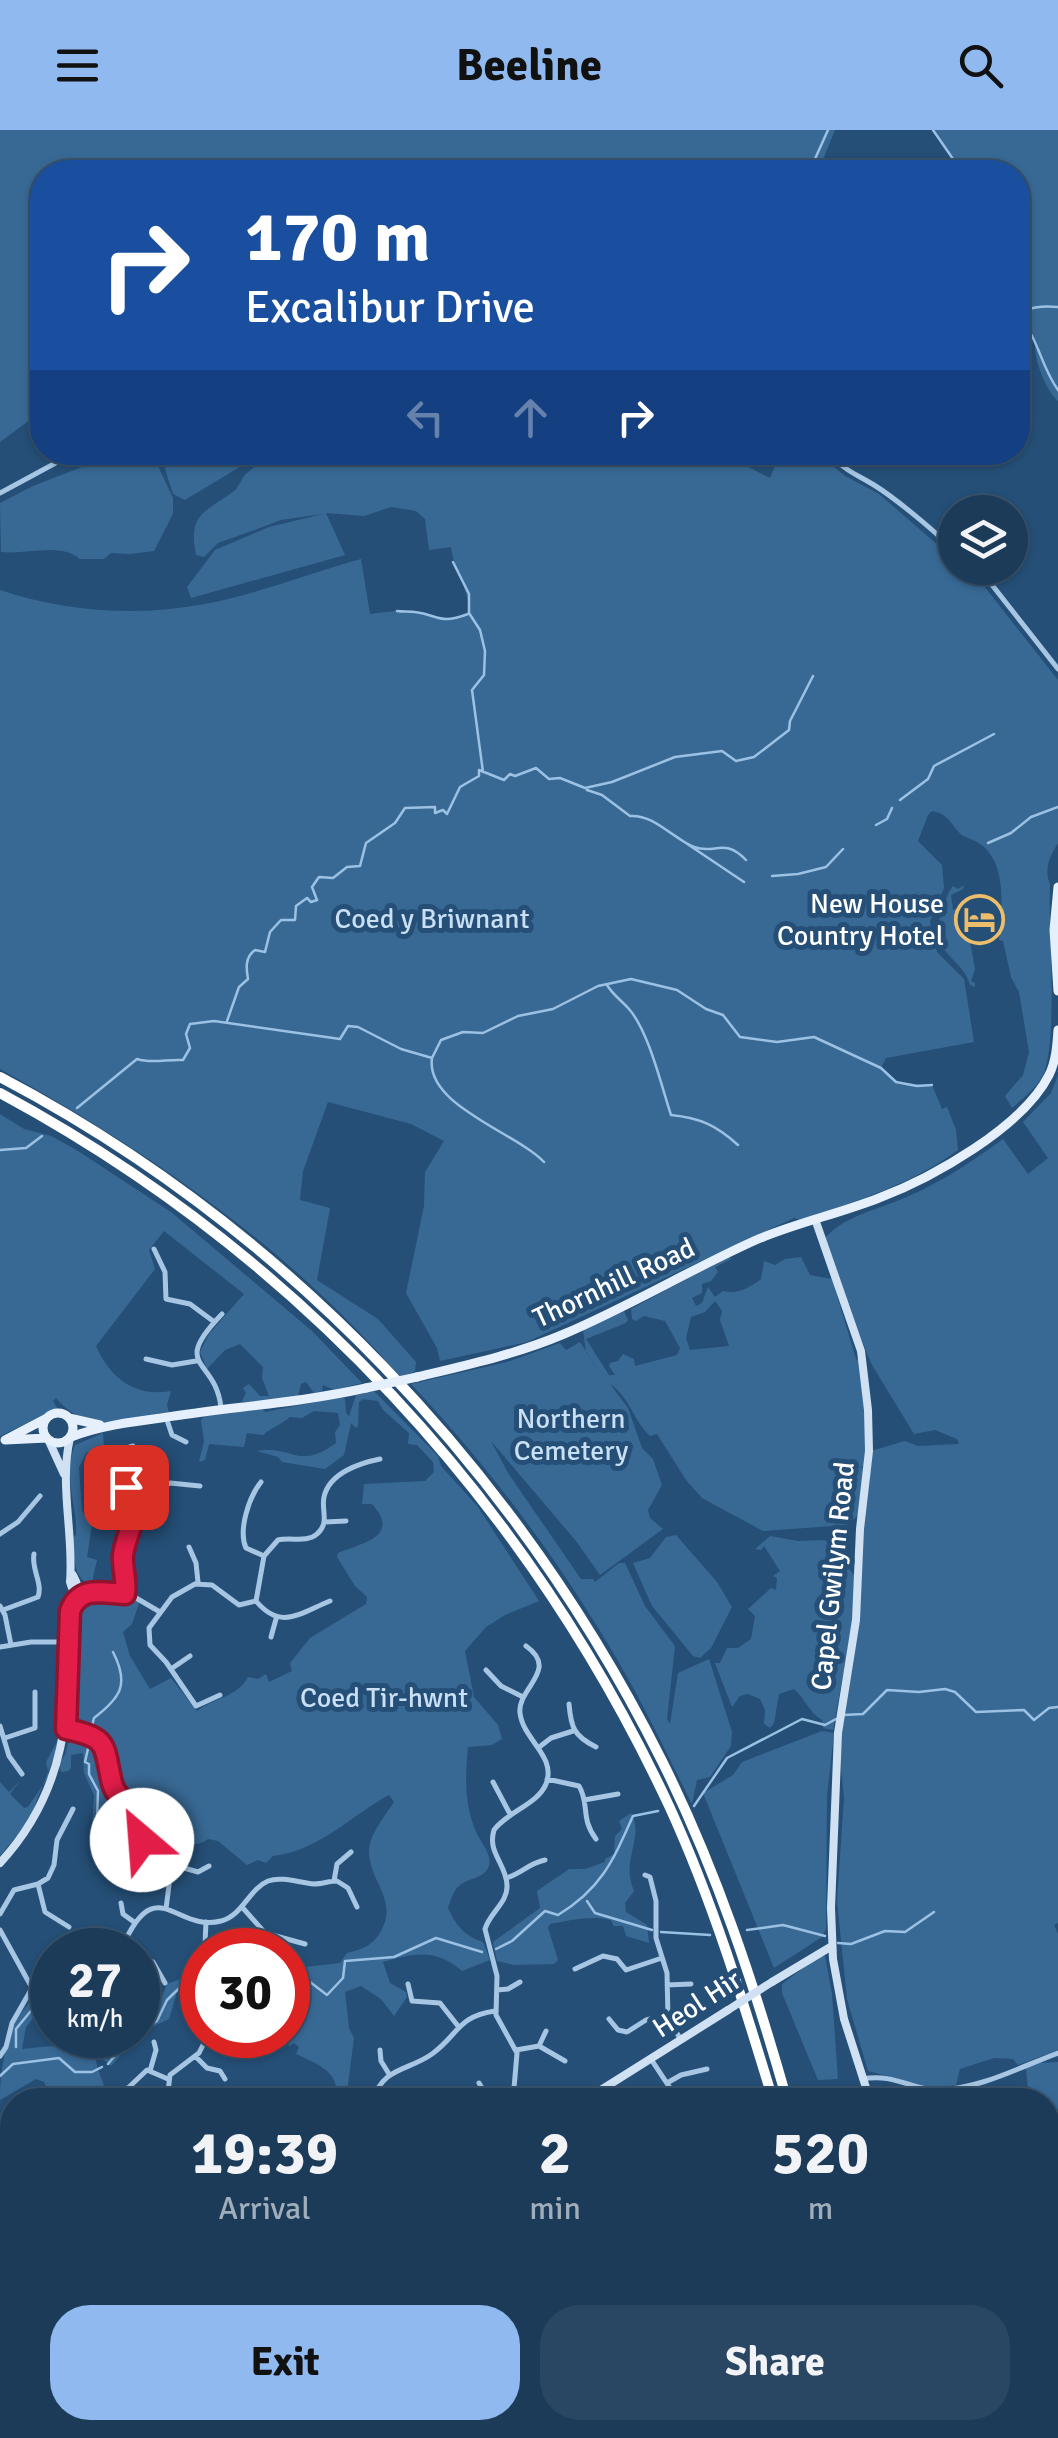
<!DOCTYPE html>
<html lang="en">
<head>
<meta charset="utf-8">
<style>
  :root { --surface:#1c3b59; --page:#294662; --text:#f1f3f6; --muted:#a0adba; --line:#3a556f; --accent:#90b9f0 }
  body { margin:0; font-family:Signika,sans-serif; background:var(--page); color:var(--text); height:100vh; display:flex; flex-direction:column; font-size:38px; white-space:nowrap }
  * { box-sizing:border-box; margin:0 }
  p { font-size:32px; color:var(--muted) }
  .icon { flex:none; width:55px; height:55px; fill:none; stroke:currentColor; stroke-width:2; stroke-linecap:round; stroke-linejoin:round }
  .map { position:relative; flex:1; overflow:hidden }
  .details { position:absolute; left:0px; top:1958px; width:1060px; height:352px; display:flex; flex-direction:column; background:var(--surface); border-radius:40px 40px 0 0; box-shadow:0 2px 8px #0004,0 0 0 2px var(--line) }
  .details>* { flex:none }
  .top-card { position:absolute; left:30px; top:30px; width:1000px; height:305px; border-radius:40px; box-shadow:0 2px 8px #0004,0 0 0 2px var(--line); background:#1a4fa0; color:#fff; overflow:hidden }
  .controls { position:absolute; left:938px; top:365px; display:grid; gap:20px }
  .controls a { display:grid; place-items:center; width:90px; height:90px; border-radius:50%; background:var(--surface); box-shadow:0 2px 8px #0004,0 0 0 2px var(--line); font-size:50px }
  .speed { position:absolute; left:30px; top:1798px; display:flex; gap:20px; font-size:50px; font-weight:700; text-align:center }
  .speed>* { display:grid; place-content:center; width:130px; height:130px; border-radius:50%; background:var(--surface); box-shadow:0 2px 8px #0004,0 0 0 2px var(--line); line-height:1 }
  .speed small { font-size:25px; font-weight:400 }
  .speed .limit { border:15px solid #d22; background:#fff; color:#111 }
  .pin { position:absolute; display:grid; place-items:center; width:85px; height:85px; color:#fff; margin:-42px; border-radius:20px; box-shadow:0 5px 15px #0006 }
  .me { position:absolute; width:110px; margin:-55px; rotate:333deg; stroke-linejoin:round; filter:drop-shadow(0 0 8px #0008) }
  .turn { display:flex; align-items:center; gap:35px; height:210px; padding:0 50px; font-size:45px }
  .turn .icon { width:130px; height:130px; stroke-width:2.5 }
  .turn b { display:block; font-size:70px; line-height:85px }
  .lanes { display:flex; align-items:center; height:95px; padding:0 50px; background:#0003; justify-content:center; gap:50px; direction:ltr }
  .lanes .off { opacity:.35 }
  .eta { display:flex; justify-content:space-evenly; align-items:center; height:170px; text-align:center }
  .eta b { font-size:60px; font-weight:700; line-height:70px }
  .button { display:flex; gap:20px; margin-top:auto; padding:20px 50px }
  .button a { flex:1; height:115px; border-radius:40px; background:var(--accent); color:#111; font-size:40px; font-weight:700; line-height:115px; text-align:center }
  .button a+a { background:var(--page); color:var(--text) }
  header { display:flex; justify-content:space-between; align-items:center; height:130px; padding:0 50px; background:var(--accent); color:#111; font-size:45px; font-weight:700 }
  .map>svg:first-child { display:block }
  .green { fill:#386995; fill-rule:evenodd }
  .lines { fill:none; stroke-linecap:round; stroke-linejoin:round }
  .stream { stroke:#9bc2e4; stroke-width:2.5 }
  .street { stroke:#a6c6e3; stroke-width:5 }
  .secondary { stroke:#cfe1f3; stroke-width:8 }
  .primary { stroke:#e5f0fc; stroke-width:9 }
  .highway { stroke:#fff; stroke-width:10 }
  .secondary-bridge { stroke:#cfe1f3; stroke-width:8 }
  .primary-bridge { stroke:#e5f0fc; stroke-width:9 }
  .route-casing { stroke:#92132f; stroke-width:25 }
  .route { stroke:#e11d48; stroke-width:18 }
  .labels { text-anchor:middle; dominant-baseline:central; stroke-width:10; stroke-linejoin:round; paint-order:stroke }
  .poi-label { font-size:28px; fill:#fff; stroke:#254f77; text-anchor:end }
  .park-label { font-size:28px; fill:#c9dff3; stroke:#254f77 }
  .street-label { font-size:28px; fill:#fff; stroke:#254f77 }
</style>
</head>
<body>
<header><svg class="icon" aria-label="menu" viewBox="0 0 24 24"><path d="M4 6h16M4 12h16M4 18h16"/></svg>Beeline<svg class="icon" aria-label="search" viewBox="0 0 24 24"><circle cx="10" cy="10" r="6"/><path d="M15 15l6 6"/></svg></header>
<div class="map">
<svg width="1058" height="2308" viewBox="0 0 1058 2308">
  <rect width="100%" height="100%" fill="#254f77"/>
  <path class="green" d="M0 0H835L818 42H42V281L0 312Z
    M933 0H1058V271C1045 259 1034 230 1035 212L1018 189V42H962Z
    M122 323H152L173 368V384L154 421 130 424 111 423 104 429H80C60 412 26 425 1 422L0 373 33 356 82 337H103Z
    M160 323H263L185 370 173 364Z
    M292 323H721L770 348 780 323H817L845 346 879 364 955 430V438H963L980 451 1058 550V713C1049 728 1044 738 1050 755 1048 804 1058 904 1044 943 1038 957 1023 968 1012 978L1005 966 1023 945 1029 922 1019 862 1011 847 1003 811 999 810C1001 781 1008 740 984 717 978 711 969 709 962 705 951 696 950 684 932 681L928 685 918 711 942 735 944 758 930 792 934 812 937 822 964 849 974 912 886 928 881 938 900 953 932 955 942 979 947 977 956 1000 958 1020C911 1055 855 1071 801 1090L794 1088 527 1212 440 1231 437 1218 406 1163 424 1076 425 1042 444 1011 411 994 328 972 303 1041 300 1070 330 1078 317 1150 378 1189 416 1232 415 1242 399 1246C290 1118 146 1020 0 939V460C66 482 136 487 205 474 255 465 310 443 361 429L370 484C385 482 406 479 420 483 438 488 450 492 469 483 469 458 454 441 451 417L429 420 425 389 416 381 391 377 364 386 326 383 345 425 191 468 187 457 215 420 269 397 323 384 281 390 260 398 218 413 204 427 196 425C188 385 203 383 233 362 239 358 241 348 247 343 259 331 277 327 292 323Z
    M964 755 963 759 951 765 953 780 962 779 963 788 956 789V792L967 795 975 839 971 851 975 853V857L970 855C966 840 957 835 947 823 931 805 941 773 953 756L958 759Z
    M1058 945V1793L1054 1795 1058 1804V1920L1018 1935 1013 1929 994 1928 960 1939 956 1955 934 1958 868 1941 847 1869 837 1771 844 1668 839 1617 871 1321 905 1311 918 1316 959 1314 957 1309 935 1300 914 1304 872 1235 841 1160 825 1108C845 1085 881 1079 909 1066 943 1051 973 1031 1003 1009L1028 1044 1048 1028 1023 992 1051 963Z
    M0 984 24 999 51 1006 75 1019 171 1082 312 1201 362 1253 334 1260 323 1255 322 1261 314 1263 306 1252 301 1254 298 1266 249 1273 242 1271 246 1263 243 1258 249 1254 260 1266H269L262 1248 263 1237 240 1214 225 1220 207 1239 200 1222 209 1204 244 1164 164 1101 149 1120 155 1139 96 1216C109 1246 134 1268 171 1261L167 1275 169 1283C127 1290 87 1305 56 1268L53 1271 58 1279 0 1306Z
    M729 1126 731 1129 715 1137 718 1142 711 1151 702 1154V1163L692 1168 696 1176 702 1173 708 1157 715 1167 723 1161C737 1165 749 1158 761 1149L764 1131 775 1135 785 1129 801 1127 810 1145 832 1149 856 1229 860 1231C864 1266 869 1301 865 1336L859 1337 865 1338 859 1385 847 1395 763 1401 702 1368 686 1350 657 1304 650 1306C633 1290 629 1266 610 1254L628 1278 642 1318 653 1329 662 1355 648 1380 650 1388 663 1399 600 1445 576 1411 491 1311 508 1343 581 1449H593L595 1452 619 1433H625L645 1476 675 1516 667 1589 670 1594 678 1543 709 1529 732 1602 731 1616 710 1647 697 1650 692 1674C668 1626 645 1577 618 1531 560 1431 490 1338 411 1254L507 1232 560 1213 566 1220 580 1212 603 1248 586 1222 583 1200 624 1181 628 1190 626 1193 586 1209 609 1245H615L609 1236 610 1233 618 1231 623 1224 634 1229 635 1236 677 1225 680 1218 665 1191 644 1186 636 1191 632 1189 631 1179ZM715 1171 722 1181 720 1190 729 1216 690 1220 686 1208 691 1187 705 1182Z
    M374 1261 438 1326 441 1336 478 1377 539 1471 505 1485 486 1497 465 1521 474 1567 498 1595 502 1609 492 1615 468 1617C465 1646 464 1676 477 1704 482 1714 496 1729 486 1741 480 1749 465 1749 458 1757 453 1761 450 1772 448 1778 455 1794 465 1807 483 1812L490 1830 462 1841C436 1818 414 1823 383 1832L390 1853 406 1862 407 1867 394 1886 381 1869 361 1856 345 1862 349 1898 354 1908 346 1970 335 1967C342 1942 315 1933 296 1924L299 1917 294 1913 289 1916 284 1905H288V1839L340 1833 347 1823C365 1819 375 1814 383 1797 396 1768 369 1750 369 1721 369 1705 385 1686 394 1672L389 1665C350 1686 319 1721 273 1726L266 1733 258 1730 247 1735 218 1711 208 1709C201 1714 196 1715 187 1713 173 1710 128 1672 120 1661 111 1648 116 1629 103 1610L94 1607 105 1628 114 1664 111 1682 115 1687H123L112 1698 94 1701 92 1696 94 1665 84 1643 83 1623 71 1625V1638L68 1641 61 1642 59 1634 65 1625 70 1607H84L89 1603 72 1594 70 1570 76 1485C92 1472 119 1460 140 1471L132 1494 123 1502 130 1526 150 1559 171 1548 197 1581C213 1568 238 1567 248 1547L258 1549 266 1544 269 1552 292 1541 290 1533 310 1508 366 1474 367 1467 355 1456 337 1427 338 1423C361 1413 402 1407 372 1374H362L364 1354 425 1351 434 1342 433 1332 417 1315 408 1314 409 1303 383 1280 378 1271 363 1269 359 1272 358 1296 356 1298 351 1293 344 1325 325 1339 282 1332 278 1327 257 1321C294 1315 297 1341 336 1313L335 1302 340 1295 338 1283 314 1281 302 1288 290 1287C281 1295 272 1297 263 1305L247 1303 244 1317 209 1314 205 1330 199 1332 204 1311 201 1290 207 1283 261 1277 265 1282 340 1267 345 1269 346 1283 349 1286 356 1265Z
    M103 1303 105 1330 87 1322 79 1337 82 1381 92 1395 87 1427 97 1430 91 1456C71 1446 76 1426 72 1408L76 1405C78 1377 62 1346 75 1315Z
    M676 1405 717 1452 732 1477 711 1518 700 1528 693 1526 652 1476 633 1433 650 1428 666 1407Z
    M770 1406 798 1411 825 1410 855 1446 852 1496 833 1600 823 1598 822 1590C808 1582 806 1569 794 1559L779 1564 774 1593 770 1598 764 1594 765 1580 760 1569 748 1564 740 1566 732 1577 715 1533H720L727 1518H738L751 1509 755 1486 748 1479 771 1458 776 1460 777 1448 773 1446 780 1441 764 1416 761 1420 755 1419Z
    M822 1601 834 1603 827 1666 826 1799 822 1807 774 1838 703 1663 733 1645 742 1632Z
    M59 1608C55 1632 30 1679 31 1693L22 1699 0 1726V1652L9 1662 20 1651 10 1664 24 1678 28 1677 49 1646 46 1632Z
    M631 1683C645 1708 620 1730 634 1761L625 1773 626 1782 647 1795 649 1813 626 1806 623 1796H614L611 1790C593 1785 569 1790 550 1794L548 1798 558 1830 554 1834 514 1835 497 1831 493 1812 540 1778 537 1761 569 1739H585L605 1732V1729L614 1724 615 1706 622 1699 619 1691Z
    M825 1826 832 1864 838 1949 818 1950 782 1863V1854L818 1827Z
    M202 1828V1841L177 1862 169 1889 140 1903 111 1936 101 1928 124 1905H138V1892L156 1881 167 1854 186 1847V1835Z
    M52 1853V1864L26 1897 22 1919 52 1916 96 1926C95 1940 106 1953 107 1970L95 1965 85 1970H52L44 1952 36 1949 0 1970C0 1942 4 1922 13 1897 19 1884 30 1874 35 1860H47Z
    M1058 1932V2081L1048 2063V1970H1029L1026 1938 1039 1933Z
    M1058 2119V2308H889L886 2298H1048V2127Z"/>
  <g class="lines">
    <path class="stream" d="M933 0 962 42
      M788 42 792 35 810 40 828 0
      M1018 185C1030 176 1043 176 1058 177
      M1018 186C1039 208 1040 235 1058 260
      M453 432 469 464V483L480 500 485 521 484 545 472 560 483 642
      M397 481C403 482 409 481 415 482 439 485 439 495 468 484
      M587 660 602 665 630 686C654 684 673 709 694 717 715 725 724 707 746 730
      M900 670 928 649 934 636 994 604
      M659 695 744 752
      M876 695 887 689 892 678
      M988 713 1011 703 1031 687 1058 677
      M772 746 798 744 826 737 843 719
      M607 855C613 865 621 870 629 879 649 902 661 955 671 985 700 988 716 995 738 1015
      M227 891 239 857 248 849C246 838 245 827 255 820L265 822 270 802 281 790H295L296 776 307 768 311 772 317 770 312 757 319 747 333 748 347 737 360 736 366 713 395 693 405 678 435 677V683L443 680 447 684 460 657 479 646V640L504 650 510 644 515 646 536 638 549 649 560 648 585 658 612 652 675 627 722 621 736 631 754 627 789 600 790 591 813 546
      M432 928C425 975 515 1002 544 1032
      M77 978 137 929C152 934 167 929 183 930L190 918 186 904 190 894 214 891 340 909 348 896 358 897 401 919 432 928 441 910 463 902 483 903 518 886 553 879 598 856 631 849 677 860 706 879 723 885 740 907 777 912 814 907 881 938 896 952 917 956 932 955
      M0 1020 26 1018 42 1006
      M843 1585 863 1584 887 1560 919 1562 945 1559 955 1562 976 1582 1024 1580 1034 1590 1049 1578 1058 1577
      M92 1596 94 1588C120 1568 130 1555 113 1522
      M89 1614 85 1632 89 1634V1644L98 1661 97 1692
      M694 1676 727 1628 802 1589 825 1595 836 1589
      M587 1771 595 1783 652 1800
      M747 1800 783 1795 825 1806
      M661 1802 710 1805
      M838 1813 851 1814 885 1801 905 1802 934 1782
      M496 1819 512 1811 545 1781 558 1785C601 1759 613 1731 633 1686L658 1681
      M288 1854 295 1853 302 1864 310 1852 327 1865 343 1848 345 1831 394 1827 436 1808 482 1822
      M138 1902 157 1891 167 1870 202 1836
      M16 1917V1899L48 1860
      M108 1934 132 1905
      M0 1946 13 1934 59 1928 75 1942H92L102 1937"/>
    <path class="street" d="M829 322C847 343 853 342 874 355 895 368 939 404 955 422
      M0 363 76 322
      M974 438 985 446 1058 539
      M154 1119 165 1142 166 1169 190 1174 213 1191
      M146 1229 172 1235 196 1231
      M221 1278C216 1227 169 1239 222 1184
      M166 1287 172 1305 186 1312
      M261 1352C249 1367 238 1400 246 1418L264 1426
      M102 1354 112 1348
      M135 1371 148 1367 170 1353 200 1356
      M325 1392 346 1391
      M0 1404 18 1392 40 1366
      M189 1417 196 1433 198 1452
      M81 1465 91 1460 131 1465 160 1482
      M125 1465C127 1450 122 1438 123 1425 127 1389 152 1373 112 1348L120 1320 133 1316
      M84 1466 91 1468 105 1464
      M330 1471C300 1483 281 1501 256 1471L264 1426 278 1410C291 1407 307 1413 317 1404 330 1393 321 1380 324 1367 329 1343 360 1333 380 1329
      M0 1476 5 1485 11 1515
      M3 1480 38 1467C43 1453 31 1439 34 1424
      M271 1507 276 1489
      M0 1517 31 1512H69
      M171 1539 190 1526
      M486 1540 501 1556 523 1567
      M220 1565 196 1576 166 1532 150 1515 149 1498 172 1467 195 1454 212 1455 239 1475 256 1471
      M569 1574C571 1598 574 1606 596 1617
      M0 1596 9 1626 22 1644
      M65 1599 93 1606 107 1622 113 1657 131 1683 142 1711 167 1738 169 1755 166 1779
      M5 1608 35 1598V1562
      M538 1618 551 1608 573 1601
      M547 1649 579 1656C590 1674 580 1688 596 1709
      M493 1652 510 1684
      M584 1670 618 1664
      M117 1720 140 1708
      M168 1742 184 1738 198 1742 209 1736
      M645 1745 650 1747 656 1771V1808L667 1843 668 1888 681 1910
      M506 1748C521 1744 529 1733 545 1730
      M334 1751 337 1734 351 1722
      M38 1754 45 1782 69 1797
      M121 1773 123 1784 134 1792
      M242 1777 265 1803 305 1814
      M0 1784 14 1760 38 1754 48 1748 54 1735 57 1710 73 1679
      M0 1800 32 1858 12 1893 6 1917 0 1926
      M205 1814 206 1792
      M121 1820C156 1738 175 1803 221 1791 243 1785 249 1759 268 1751 282 1746 300 1753 314 1754 322 1754 329 1751 337 1751L348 1758 357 1777
      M256 1820 257 1814 265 1803
      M138 1824 153 1832 165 1853
      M575 1839 603 1826 617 1829 626 1840 662 1828
      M408 1854 412 1871 440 1873 458 1896
      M667 1855 691 1854
      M497 1860 508 1859 520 1852
      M609 1889 618 1900 627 1902 646 1890 667 1885
      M257 1905 261 1919
      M52 1909 54 1905
      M539 1916 546 1901
      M380 1920 381 1931 389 1944
      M516 1920 539 1916 565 1931
      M195 1926 207 1938 220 1941 225 1949
      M651 1929 678 1970
      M150 1941 156 1920 154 1912
      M862 1949C895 1943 911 1960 938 1960 980 1959 1020 1937 1058 1923
      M479 1953 489 1970
      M667 1953 681 1945 707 1939
      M108 1963 128 1958 147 1940 168 1949
      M167 1970 170 1945 199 1923 208 1905
      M258 1970 282 1963 307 1970
      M373 1970C383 1937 408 1941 432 1924 458 1905 458 1886 495 1881
      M513 1970 517 1923 496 1885 497 1846 485 1799C490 1782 508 1773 507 1755 506 1733 487 1723 494 1700 507 1682 538 1674 546 1654 557 1626 523 1610 520 1583 517 1558 560 1540 526 1516
      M0 2194 12 2196
      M27 2298 29 2308
      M237 2298H239
      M286 2298 289 2308
      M511 2298 517 2308
      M601 2298V2308
      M717 2298 718 2308
      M200 2299 209 2308
      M378 2300 380 2298
      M551 2301 558 2298
      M74 2308 77 2298
      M228 2308 232 2298
      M652 2308 656 2298
      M787 2308 790 2298"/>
    <path class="secondary" d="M815 1089 861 1221 868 1280 869 1321 860 1399 856 1490 838 1603 831 1778 833 1829 844 1889 870 1970
      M70 1308C59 1355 74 1404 70 1452L72 1458 81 1465
      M48 1309 64 1344
      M70 1491C81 1472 83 1464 73 1445
      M0 1733C70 1657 69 1578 70 1481L73 1471 81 1465
      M772 1852 832 1816
      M585 1970 728 1880
      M0 2057 12 2079
      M0 2247 12 2246
      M159 2298 167 2308
      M760 2308 763 2298"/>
    <path class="primary" d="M1058 757 1054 800 1058 861
      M417 1247C467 1235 517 1224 564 1204 630 1176 691 1139 756 1110 796 1093 838 1084 879 1068 932 1048 1023 997 1049 945 1056 931 1057 915 1058 900
      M43 1298a15 15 0 1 1 30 0a15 15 0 1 1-30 0Z
      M69 1288 100 1295
      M71 1307C100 1296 130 1292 161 1288 229 1277 299 1273 366 1258
      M5 1310 47 1288
      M5 1310 47 1308"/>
    <path class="highway" d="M0 947C286 1097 518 1343 662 1631 716 1739 754 1854 787 1970
      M0 963C296 1122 528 1373 670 1678 713 1772 743 1871 773 1970
      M863 2298 866 2308
      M877 2298 879 2308"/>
    <path class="secondary-bridge" d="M728 1880 772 1852"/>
    <path class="primary-bridge" d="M366 1258 417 1247"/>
  </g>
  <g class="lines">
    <defs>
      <path id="route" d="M126 1357C145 1379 126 1401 123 1425 122 1438 127 1450 125 1464 103 1463 80 1455 70 1481L66 1599C110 1608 103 1615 112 1653 114 1662 120 1667 125 1673 134 1685 135 1698 142 1710"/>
    </defs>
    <use href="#route" class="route-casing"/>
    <use href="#route" class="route"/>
  </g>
  <defs>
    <symbol id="hotel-ring" viewBox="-11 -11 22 22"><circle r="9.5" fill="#254f77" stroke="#ecbd6b" stroke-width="1.5"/><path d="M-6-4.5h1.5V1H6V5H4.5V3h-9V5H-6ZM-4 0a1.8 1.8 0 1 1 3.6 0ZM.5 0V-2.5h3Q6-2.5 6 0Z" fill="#ecbd6b"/></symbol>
  </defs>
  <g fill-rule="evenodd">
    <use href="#hotel-ring" x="952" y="762" width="55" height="55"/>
  </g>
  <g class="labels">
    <g class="poi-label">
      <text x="944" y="774">New House<tspan x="944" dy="32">Country Hotel</tspan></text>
    </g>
    <g class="park-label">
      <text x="432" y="789">Coed y Briwnant</text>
      <text x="571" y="1289">Northern<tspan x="571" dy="32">Cemetery</tspan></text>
      <text x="384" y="1568">Coed Tir-hwnt</text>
    </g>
    <g class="street-label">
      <text transform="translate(614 1153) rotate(-25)">Thornhill Road</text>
      <text transform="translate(833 1446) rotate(-84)">Capel Gwilym Road</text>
      <text transform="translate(697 1874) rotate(-33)">Heol Hir</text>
    </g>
  </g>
</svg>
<div class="controls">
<a><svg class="icon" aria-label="layers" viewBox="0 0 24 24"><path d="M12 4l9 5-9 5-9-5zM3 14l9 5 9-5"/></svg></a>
</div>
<div class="speed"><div>27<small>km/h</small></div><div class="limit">30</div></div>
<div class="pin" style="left:126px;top:1357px;background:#d93025"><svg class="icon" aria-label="arrive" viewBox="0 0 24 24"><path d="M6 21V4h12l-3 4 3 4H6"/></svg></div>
<svg class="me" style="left:142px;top:1710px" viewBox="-20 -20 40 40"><circle r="19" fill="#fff"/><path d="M0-13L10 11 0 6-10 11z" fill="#e11d48"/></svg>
<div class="top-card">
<div class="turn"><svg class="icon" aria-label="right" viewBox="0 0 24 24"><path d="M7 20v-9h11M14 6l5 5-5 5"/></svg><div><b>170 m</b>Excalibur Drive</div></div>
<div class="lanes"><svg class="icon off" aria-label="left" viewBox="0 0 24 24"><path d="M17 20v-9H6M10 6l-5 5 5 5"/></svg><svg class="icon off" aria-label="ahead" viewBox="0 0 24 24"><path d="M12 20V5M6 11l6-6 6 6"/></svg><svg class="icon" aria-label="right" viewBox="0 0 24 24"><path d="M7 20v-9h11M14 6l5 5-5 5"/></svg></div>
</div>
<section class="details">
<div class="eta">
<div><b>19:39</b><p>Arrival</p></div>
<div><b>2</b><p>min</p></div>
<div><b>520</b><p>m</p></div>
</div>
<div class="button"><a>Exit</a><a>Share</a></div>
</section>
</div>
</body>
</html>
